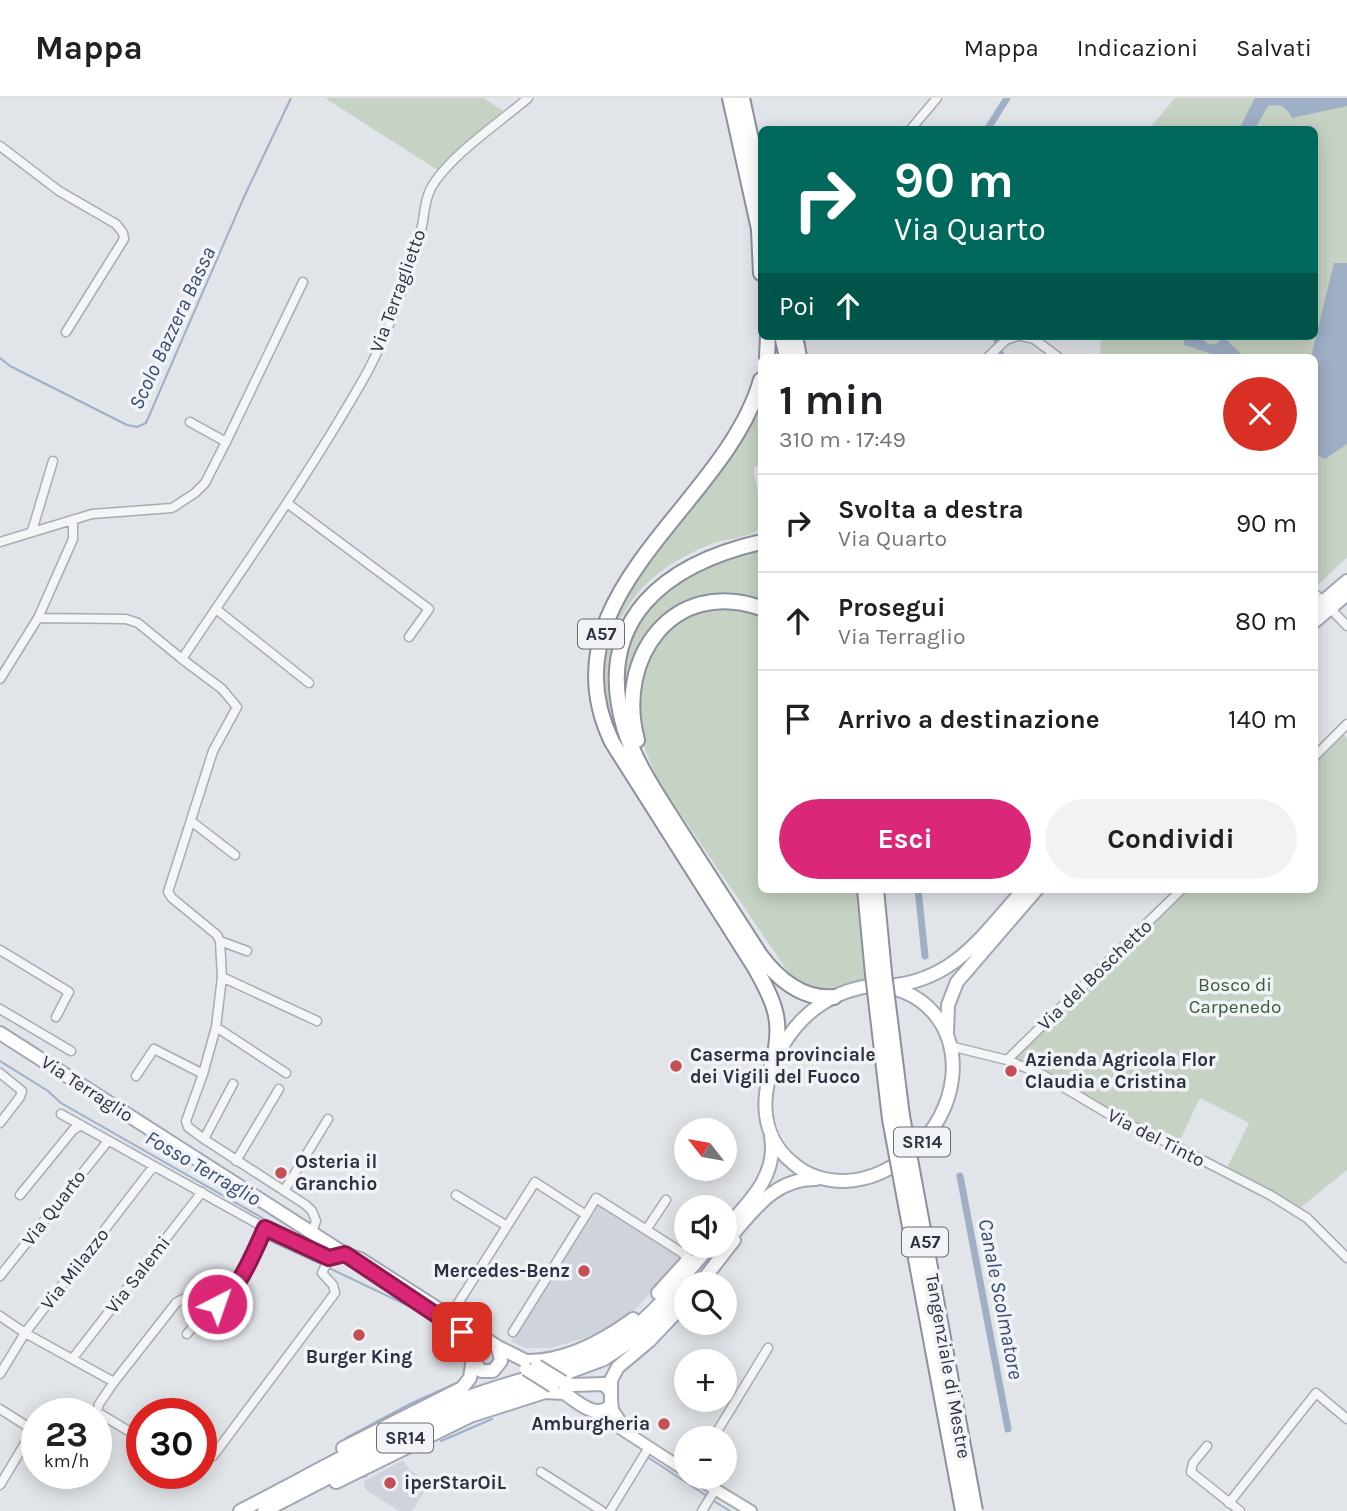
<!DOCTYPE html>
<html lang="it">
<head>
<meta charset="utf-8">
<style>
  :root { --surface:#fff; --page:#f2f2f2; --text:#202124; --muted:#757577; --line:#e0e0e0; --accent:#db2777 }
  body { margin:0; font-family:Karla,sans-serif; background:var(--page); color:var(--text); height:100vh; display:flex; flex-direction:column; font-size:26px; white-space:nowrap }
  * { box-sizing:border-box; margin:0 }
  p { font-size:23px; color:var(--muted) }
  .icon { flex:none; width:38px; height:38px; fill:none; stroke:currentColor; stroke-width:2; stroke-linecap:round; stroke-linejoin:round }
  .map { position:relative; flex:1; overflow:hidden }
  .drawer { position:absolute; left:758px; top:256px; width:560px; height:539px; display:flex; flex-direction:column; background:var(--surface); border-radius:10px; box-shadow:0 4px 18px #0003 }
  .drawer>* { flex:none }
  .top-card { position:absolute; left:758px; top:28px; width:560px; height:214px; border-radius:10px; box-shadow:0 4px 18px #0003; background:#00695c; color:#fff; overflow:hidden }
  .needle { width:46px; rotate:301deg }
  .controls { position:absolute; left:674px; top:1020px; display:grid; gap:14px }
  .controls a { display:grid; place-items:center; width:63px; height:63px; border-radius:50%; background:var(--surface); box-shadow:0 4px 18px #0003; font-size:35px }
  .speed { position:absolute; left:21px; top:1300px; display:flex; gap:14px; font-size:35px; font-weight:700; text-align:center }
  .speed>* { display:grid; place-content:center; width:91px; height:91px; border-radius:50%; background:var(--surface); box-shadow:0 4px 18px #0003; line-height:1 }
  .speed small { font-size:18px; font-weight:400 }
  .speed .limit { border:10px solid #d22; background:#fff; color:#111 }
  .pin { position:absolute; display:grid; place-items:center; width:60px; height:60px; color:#fff; margin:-30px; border-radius:14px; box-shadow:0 4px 10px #0006 }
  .me { position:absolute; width:77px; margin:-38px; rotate:41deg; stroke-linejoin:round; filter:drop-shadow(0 0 5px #0008) }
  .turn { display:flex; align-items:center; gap:24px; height:147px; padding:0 21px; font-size:32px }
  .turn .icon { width:91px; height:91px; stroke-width:2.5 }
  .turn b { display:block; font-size:49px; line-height:60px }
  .then { display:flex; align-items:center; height:66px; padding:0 21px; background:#0003; gap:14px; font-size:26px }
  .round { display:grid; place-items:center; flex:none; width:74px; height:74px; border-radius:37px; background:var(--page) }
  .headline { display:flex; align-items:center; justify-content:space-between; height:119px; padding:0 21px }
  h1 { font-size:42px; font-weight:700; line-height:52px }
  .button { display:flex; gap:14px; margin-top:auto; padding:14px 21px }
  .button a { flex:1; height:80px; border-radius:42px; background:var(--accent); color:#fff; font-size:28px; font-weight:700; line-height:80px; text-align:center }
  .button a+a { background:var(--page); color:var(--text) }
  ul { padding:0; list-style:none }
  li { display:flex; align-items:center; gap:21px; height:98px; padding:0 21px; border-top:2px solid var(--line) }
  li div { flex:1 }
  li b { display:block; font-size:26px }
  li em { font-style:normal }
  header { display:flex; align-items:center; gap:42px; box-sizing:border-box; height:98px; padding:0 35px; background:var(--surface); border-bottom:2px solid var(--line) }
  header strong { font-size:33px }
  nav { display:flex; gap:38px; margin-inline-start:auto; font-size:24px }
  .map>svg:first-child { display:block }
  .built { fill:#cfd3db }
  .green { fill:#c6d2c3 }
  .water { fill:#9fafc6 }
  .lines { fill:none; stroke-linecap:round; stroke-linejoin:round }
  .stream { stroke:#9fafc6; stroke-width:2 }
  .canal { stroke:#9fafc6; stroke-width:7 }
  .street-casing { stroke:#a7abb3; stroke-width:11 }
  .secondary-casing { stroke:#a7abb3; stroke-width:14 }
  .primary-casing { stroke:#a1a7b4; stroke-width:16 }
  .highway-casing { stroke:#8a909e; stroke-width:18 }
  .street { stroke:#f4f5f7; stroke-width:8 }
  .secondary { stroke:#fff; stroke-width:10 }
  .primary { stroke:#fff; stroke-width:12 }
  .highway { stroke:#fff; stroke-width:14 }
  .primary-bridge-casing { stroke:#a1a7b4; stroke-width:16; stroke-linecap:butt }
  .highway-bridge-casing { stroke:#8a909e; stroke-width:18; stroke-linecap:butt }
  .primary-bridge { stroke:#fff; stroke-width:12 }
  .highway-bridge { stroke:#fff; stroke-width:14 }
  .route-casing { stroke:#8e194d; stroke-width:18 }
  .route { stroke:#db2777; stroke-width:12 }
  .poi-dot { fill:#c54f57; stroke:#f1f3f6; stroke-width:2.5 }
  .labels { text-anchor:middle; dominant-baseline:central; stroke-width:7; stroke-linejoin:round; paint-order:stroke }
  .shield { fill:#f1f3f6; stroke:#666b76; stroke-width:2 }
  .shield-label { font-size:18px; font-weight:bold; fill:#2b313f }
  .street-label { font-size:19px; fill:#2b313f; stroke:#f1f3f6 }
  .park-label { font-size:19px; fill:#3c5a39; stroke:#f1f3f6 }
  .poi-label { font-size:19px; font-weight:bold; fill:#2b313f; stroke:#f1f3f6; text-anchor:start }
  .water-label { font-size:21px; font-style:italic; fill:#374c71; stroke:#f1f3f6 }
</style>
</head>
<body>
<header>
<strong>Mappa</strong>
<nav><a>Mappa</a><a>Indicazioni</a><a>Salvati</a></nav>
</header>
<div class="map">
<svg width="1347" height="1413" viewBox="0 0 1347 1413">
  <rect width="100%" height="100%" fill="#e1e4e9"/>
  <path class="built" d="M599 1104 680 1158V1161L637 1210 595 1237 550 1250H526L517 1246 511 1243Z
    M403 1362 410 1372 430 1385 412 1413H399L366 1392 363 1384Z"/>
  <path class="green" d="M325 0H484L503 13 455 54 439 73Z
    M1175 0H1347V459L1316 489 1314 259H1100L1101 238H1314V32L1149 31Z
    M761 291V363L754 370V374L761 412V429C749 441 726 440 711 446 630 478 596 535 612 621L600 590 611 519Z
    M761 448V505L746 501 663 523 630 610 623 595 622 567 635 524 688 473Z
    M750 508 761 511V791H857L867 883C837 887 818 903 791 878L658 683 642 644 634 605 649 548 693 511Z
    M1342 634 1347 641V1072L1300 1110 1227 1070 1249 1025 1200 1000 1178 1046 1119 1018 1012 961 1185 791H1314V662Z"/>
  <path class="water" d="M1255 0H1347V8L1292 20C1286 9 1281 5 1268 8L1255 31H1239Z
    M1334 165H1347V346L1325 361 1314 355V259H1311Z
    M1185 238H1201L1203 242 1210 247 1218 245 1224 239 1244 259H1215L1212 256 1184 247Z"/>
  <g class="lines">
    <path class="stream" d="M0 260 10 268 127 327 137 329 146 325 244 99 291 0
      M0 963 48 993 61 1005 273 1126 271 1129
      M269 1134 266 1141 321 1166
      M329 1170 417 1212
      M346 1340 412 1305 459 1284
      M441 1343 492 1321
      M649 1360 707 1398
      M364 1379 367 1377
      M714 1403 730 1413"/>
    <path class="canal" d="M987 32 1007 0
      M996 238 1001 259
      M918 791 925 858
      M960 1078 1008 1331"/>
    <defs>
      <path id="street" d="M910 32 937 0
        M0 48 59 93 116 126 123 135 124 141 66 234
        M1021 238 1034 241 1058 259
        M988 259 1006 242 1017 238
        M190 324 226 344
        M287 405 429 511 409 539
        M32 433 53 363
        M0 444 92 416 172 410 195 395 205 385 226 344 303 184
        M1314 495 1323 503
        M1330 510 1347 528
        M216 511 309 585
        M38 520 73 441V422
        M0 581 38 520 126 521 138 525 182 561
        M1314 659 1347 626
        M191 723 235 757
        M220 843 247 853
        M0 852 69 894 56 919
        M222 879 317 923
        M0 911 71 953
        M216 929 286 975
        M950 948 1007 962 1043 977 1117 1021 1173 1047 1270 1097 1307 1120 1347 1160
        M1007 962 1182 791
        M0 975 22 993 20 999 0 1025
        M136 978 154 951 203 976
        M61 1016 265 1130 329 1160 345 1156
        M204 1041 233 986
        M236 1063 279 991
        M284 1093 328 1021
        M20 1097 73 1032 81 1027
        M456 1097 507 1128
        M586 1117 596 1100 681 1154 689 1161
        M646 1132 666 1102
        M312 1134 316 1123 312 1113 306 1107 204 1041 188 1029 186 1023 203 976 216 929 222 879 220 843 217 837 172 800 168 794 213 653 237 609 222 591 182 561C244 468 309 377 364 280 386 241 408 179 420 136 425 121 423 105 431 90 449 58 499 25 528 0
        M0 1178 108 1043
        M0 1218 25 1235 114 1284 176 1205C190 1194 202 1202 217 1206 238 1195 255 1152 265 1130
        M450 1218 535 1084 586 1117 513 1234
        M187 1236 202 1218 217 1206
        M73 1260 202 1094
        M0 1276 25 1235 153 1069
        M114 1284 99 1306 97 1314 142 1341
        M0 1311 33 1332 0 1387
        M713 1340 768 1250
        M1207 1348 1193 1365 1191 1374 1240 1413
        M213 1358 335 1195 333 1187 322 1175 331 1156
        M541 1374 602 1413
        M1229 1405 1316 1295 1347 1321
        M610 1413 649 1349
        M702 1413 715 1392"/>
      <path id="secondary" d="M612 1302 613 1312 626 1331
        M595 1314 686 1373
        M695 1379 751 1413"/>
      <path id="primary" d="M1314 511 1347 483
        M1314 524 1347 496
        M869 888C922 886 959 929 952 981 946 1033 896 1082 844 1083 826 1083 808 1078 794 1066 746 1029 765 959 803 921 821 903 844 892 869 888Z
        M889 888C956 882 983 836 1024 791
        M947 934 948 907 957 884 1037 791
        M0 935 345 1156 360 1161 498 1249 536 1268
        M724 1132C748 1105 778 1078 771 1039
        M724 1146C751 1117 772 1080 816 1081
        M700 1186 734 1142
        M658 1195 688 1162
        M473 1262 481 1273H493L501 1263 498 1249
        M528 1263C567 1263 603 1243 633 1221
        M560 1292C574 1301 596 1324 611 1307V1294L604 1286 573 1287 563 1284
        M611 1294V1282L618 1269 649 1243 686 1204
        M343 1350 462 1290 470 1280 474 1252 482 1245H492
        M336 1384 470 1318 545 1294 564 1295
        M240 1413C312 1376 384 1335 458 1303 512 1281 574 1273 622 1239 656 1215 682 1180 710 1148
        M264 1413 442 1321 604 1261 645 1234 686 1191"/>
      <path id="highway" d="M730 0 761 140
        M742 0 761 88
        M759 133 761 175
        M782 238 787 259
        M795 238 799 259
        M767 259 768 238
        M761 282C725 409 541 496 612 644L754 868C776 906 784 925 772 968
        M761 444C666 466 593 521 624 629 636 668 661 702 682 736 708 777 734 817 760 857 778 881 803 902 834 899
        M637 642C615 560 673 479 761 510
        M865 791 873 876
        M876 791 884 875"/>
    </defs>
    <use href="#street" class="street-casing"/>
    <use href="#secondary" class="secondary-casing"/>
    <use href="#primary" class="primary-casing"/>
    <use href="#highway" class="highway-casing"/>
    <use href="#street" class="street"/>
    <use href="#secondary" class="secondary"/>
    <use href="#primary" class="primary"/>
    <use href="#highway" class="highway"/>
    <defs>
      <path id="primary-bridge" d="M537 1268 563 1284
        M526 1271 553 1288"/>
      <path id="highway-bridge" d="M884 875 902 1018 975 1413
        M873 876 890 1021 963 1413"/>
    </defs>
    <use href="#primary-bridge" class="primary-bridge-casing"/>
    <use href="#highway-bridge" class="highway-bridge-casing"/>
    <use href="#primary-bridge" class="primary-bridge"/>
    <use href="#highway-bridge" class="highway-bridge"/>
  </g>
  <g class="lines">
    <defs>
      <path id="route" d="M217 1206C238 1195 255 1152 265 1130L329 1160 345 1156 462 1234"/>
    </defs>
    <use href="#route" class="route-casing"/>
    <use href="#route" class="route"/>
  </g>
  <g class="poi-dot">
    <circle cx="676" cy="968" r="7"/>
    <circle cx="1011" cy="973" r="7"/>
    <circle cx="281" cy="1075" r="7"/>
    <circle cx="584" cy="1173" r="7"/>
    <circle cx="359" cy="1237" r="7"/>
    <circle cx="664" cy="1326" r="7"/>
    <circle cx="390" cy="1385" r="7"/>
  </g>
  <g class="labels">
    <g class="shield">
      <rect x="578" y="521.5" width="46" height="29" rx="5"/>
      <rect x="894" y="1029.5" width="56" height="29" rx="5"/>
      <rect x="902" y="1129.5" width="46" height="29" rx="5"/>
      <rect x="377" y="1325.5" width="56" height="29" rx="5"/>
    </g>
    <g class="shield-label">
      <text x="601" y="536">A57</text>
      <text x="922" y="1044">SR14</text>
      <text x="925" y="1144">A57</text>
      <text x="405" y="1340">SR14</text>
    </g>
    <g class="street-label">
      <text transform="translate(398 193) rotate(-70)">Via Terraglietto</text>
      <text transform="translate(1095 877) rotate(-44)">Via del Boschetto</text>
      <text transform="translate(87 991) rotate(33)">Via Terraglio</text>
      <text transform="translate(1156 1040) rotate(27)">Via del Tinto</text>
      <text transform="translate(54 1110) rotate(-52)">Via Quarto</text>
      <text transform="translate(75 1171) rotate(-52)">Via Milazzo</text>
      <text transform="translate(138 1177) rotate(-52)">Via Salemi</text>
      <text transform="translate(948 1268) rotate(80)">Tangenziale di Mestre</text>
    </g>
    <g class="park-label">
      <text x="1235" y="887">Bosco di<tspan x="1235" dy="22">Carpenedo</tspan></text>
    </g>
    <g class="poi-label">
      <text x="690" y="957">Caserma provinciale<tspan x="690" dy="22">dei Vigili del Fuoco</tspan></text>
      <text x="1025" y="962">Azienda Agricola Flor<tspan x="1025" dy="22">Claudia e Cristina</tspan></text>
      <text x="295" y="1064">Osteria il<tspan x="295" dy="22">Granchio</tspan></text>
      <text x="570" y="1173" text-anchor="end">Mercedes-Benz</text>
      <text x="359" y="1259" text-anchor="middle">Burger King</text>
      <text x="650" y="1326" text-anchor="end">Amburgheria</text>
      <text x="404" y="1385">iperStarOiL</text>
    </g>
    <g class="water-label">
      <text transform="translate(172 230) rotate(-65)">Scolo Bazzera Bassa</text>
      <text transform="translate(203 1070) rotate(30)">Fosso Terraglio</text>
      <text transform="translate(1001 1201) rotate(79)">Canale Scolmatore</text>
    </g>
  </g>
</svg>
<div class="controls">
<a><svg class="needle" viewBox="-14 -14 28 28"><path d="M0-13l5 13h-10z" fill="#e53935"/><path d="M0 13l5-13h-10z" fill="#757577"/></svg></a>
<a><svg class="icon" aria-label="sound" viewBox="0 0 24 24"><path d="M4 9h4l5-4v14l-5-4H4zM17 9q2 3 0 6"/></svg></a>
<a><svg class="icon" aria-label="search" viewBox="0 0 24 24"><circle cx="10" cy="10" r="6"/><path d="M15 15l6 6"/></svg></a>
<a>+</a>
<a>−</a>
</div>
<div class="speed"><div>23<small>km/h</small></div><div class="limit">30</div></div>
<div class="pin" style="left:462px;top:1234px;background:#d93025"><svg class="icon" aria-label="arrive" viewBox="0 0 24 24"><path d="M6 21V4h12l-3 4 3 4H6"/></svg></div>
<svg class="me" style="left:217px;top:1206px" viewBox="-20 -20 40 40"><circle r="17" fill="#db2777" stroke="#fff" stroke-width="3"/><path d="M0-11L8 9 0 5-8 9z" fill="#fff"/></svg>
<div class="top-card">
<div class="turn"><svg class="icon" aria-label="right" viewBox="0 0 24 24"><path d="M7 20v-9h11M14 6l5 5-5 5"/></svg><div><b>90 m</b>Via Quarto</div></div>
<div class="then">Poi<svg class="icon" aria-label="ahead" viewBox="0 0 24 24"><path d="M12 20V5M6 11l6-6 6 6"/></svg></div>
</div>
<section class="drawer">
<div class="headline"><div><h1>1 min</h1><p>310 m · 17:49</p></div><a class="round" style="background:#d93025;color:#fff"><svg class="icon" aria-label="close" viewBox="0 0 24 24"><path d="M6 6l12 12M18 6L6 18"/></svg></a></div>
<ul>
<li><svg class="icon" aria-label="right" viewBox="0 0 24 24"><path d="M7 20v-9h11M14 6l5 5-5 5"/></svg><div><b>Svolta a destra</b><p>Via Quarto</p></div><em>90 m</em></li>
<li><svg class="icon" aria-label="ahead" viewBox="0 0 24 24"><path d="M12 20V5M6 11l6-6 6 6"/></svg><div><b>Prosegui</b><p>Via Terraglio</p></div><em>80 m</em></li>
<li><svg class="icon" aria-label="arrive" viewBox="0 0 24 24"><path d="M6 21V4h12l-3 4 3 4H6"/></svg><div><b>Arrivo a destinazione</b></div><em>140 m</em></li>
</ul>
<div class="button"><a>Esci</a><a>Condividi</a></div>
</section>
</div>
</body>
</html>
